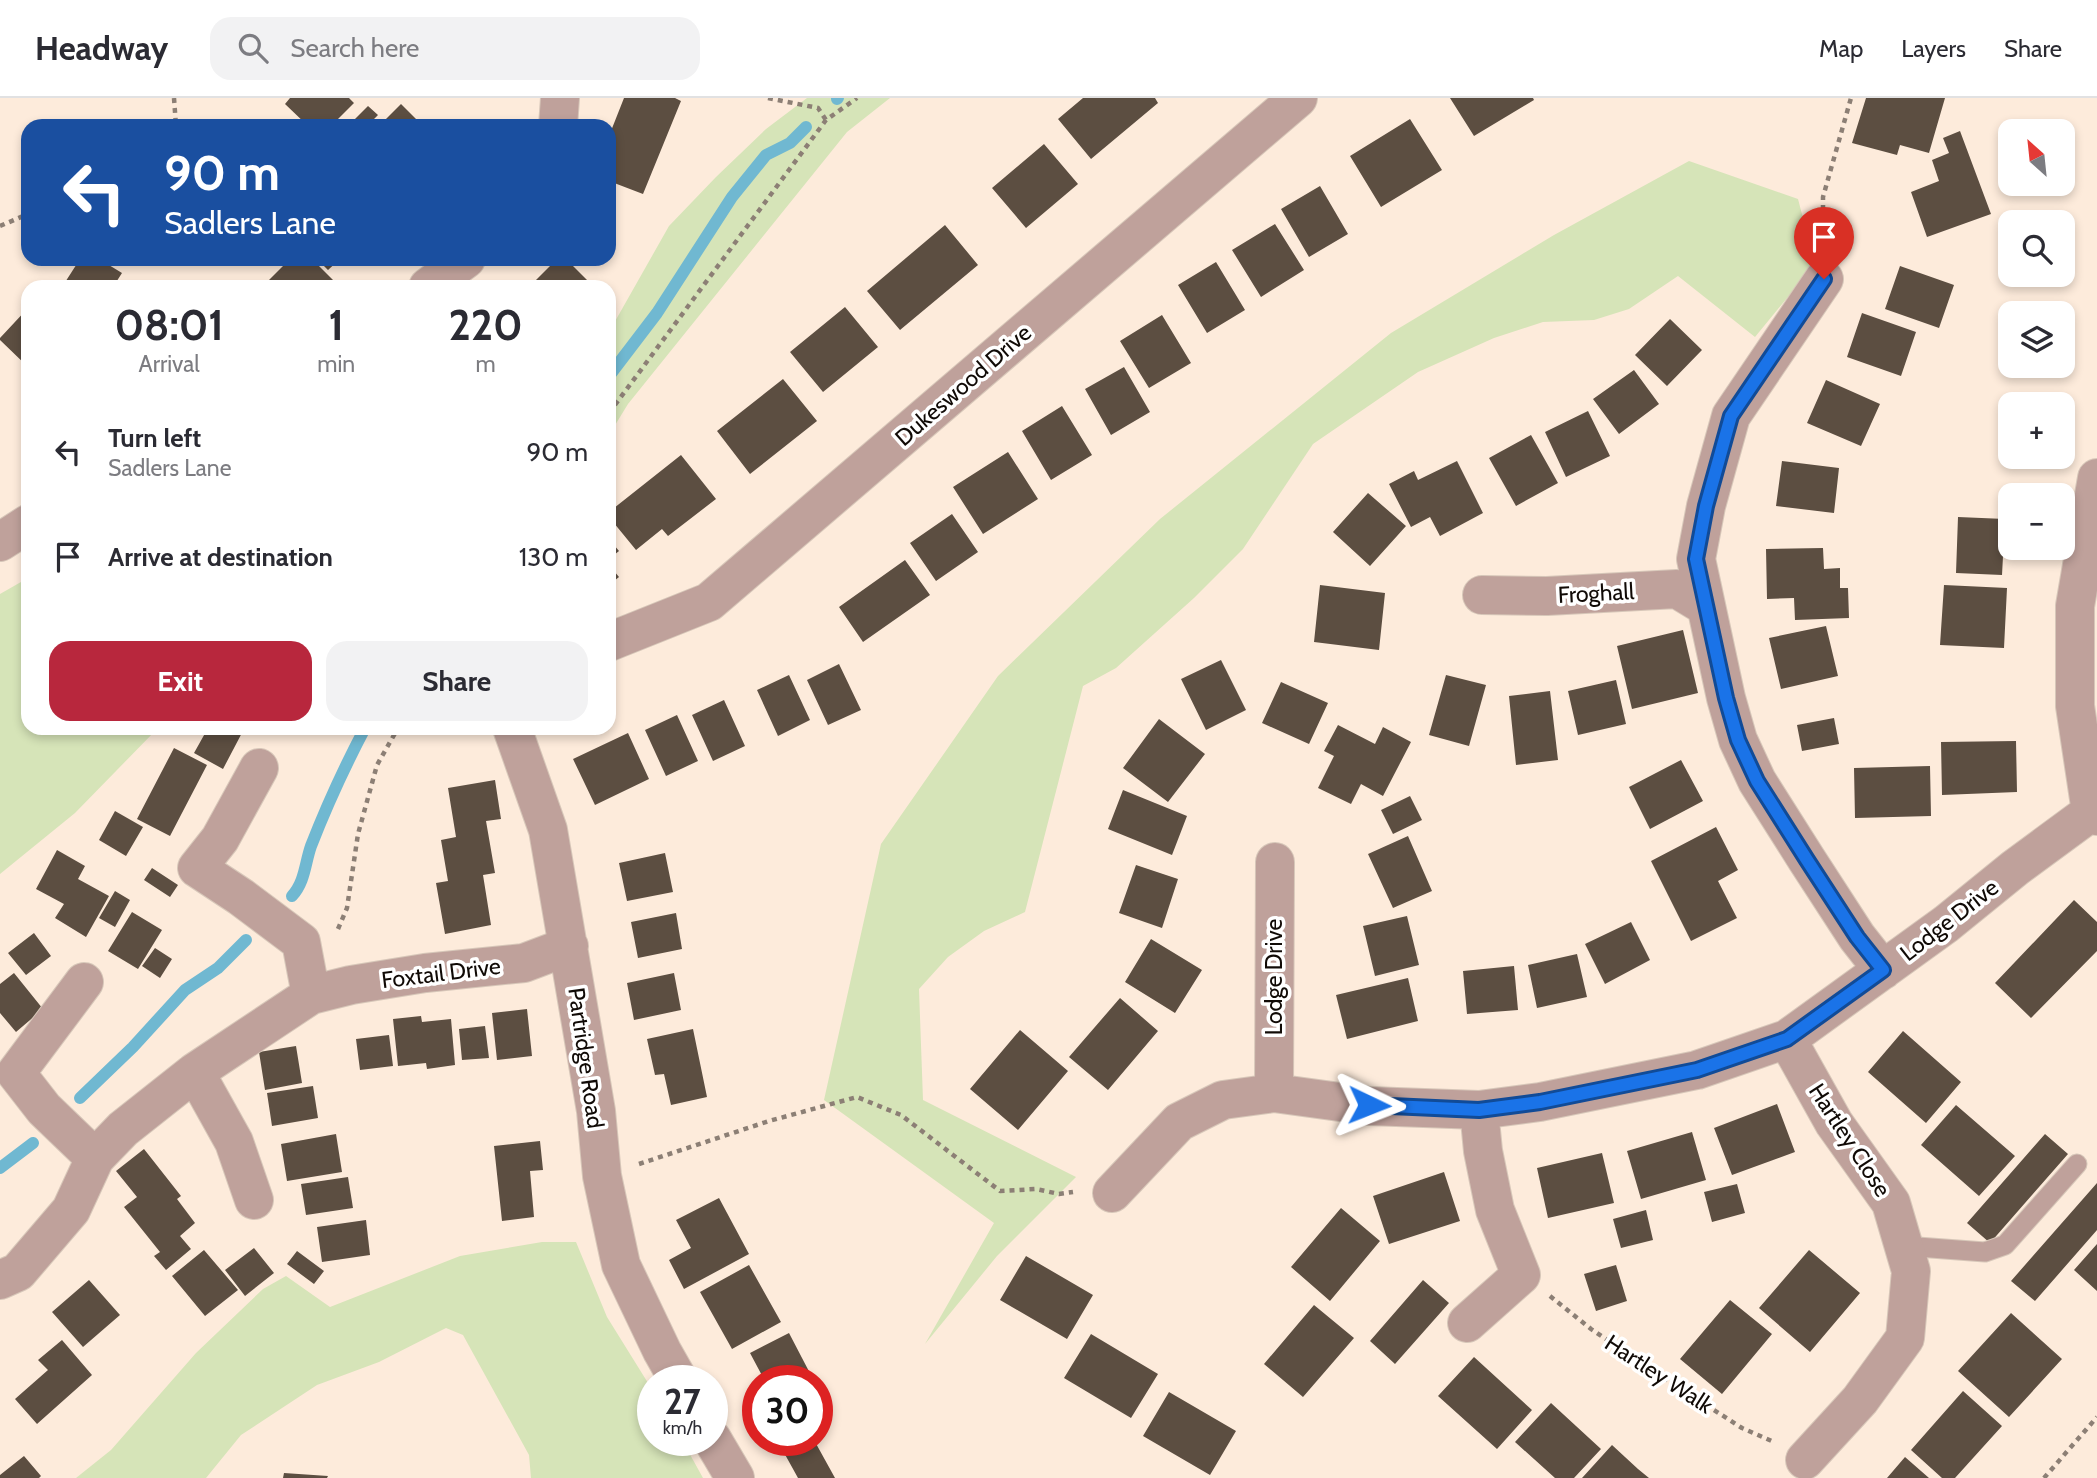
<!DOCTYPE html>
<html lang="en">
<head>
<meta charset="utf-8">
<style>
  :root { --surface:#fff; --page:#f2f2f3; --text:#2b2b33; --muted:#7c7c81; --line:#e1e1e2; --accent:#b8273d }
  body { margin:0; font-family:Cabin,sans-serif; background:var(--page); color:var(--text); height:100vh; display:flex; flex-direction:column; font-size:26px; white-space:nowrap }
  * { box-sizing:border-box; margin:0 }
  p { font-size:23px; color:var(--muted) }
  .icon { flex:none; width:38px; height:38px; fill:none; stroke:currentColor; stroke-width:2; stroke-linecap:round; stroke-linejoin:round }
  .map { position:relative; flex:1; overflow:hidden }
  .drawer { position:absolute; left:21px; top:182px; width:595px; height:455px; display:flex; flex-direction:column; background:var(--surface); border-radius:21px; box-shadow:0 4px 10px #0003 }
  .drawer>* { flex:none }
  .guide { position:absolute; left:21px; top:21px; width:595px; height:147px; border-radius:21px; box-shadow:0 4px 10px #0003; background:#1a4fa0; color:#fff; overflow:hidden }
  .needle { width:46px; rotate:333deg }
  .tools { position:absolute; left:1998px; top:21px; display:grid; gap:14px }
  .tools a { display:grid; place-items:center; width:77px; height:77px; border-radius:14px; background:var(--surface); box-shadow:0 4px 10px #0003; font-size:35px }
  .speed { position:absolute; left:637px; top:1267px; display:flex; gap:14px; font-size:35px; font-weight:700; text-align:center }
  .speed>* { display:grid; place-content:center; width:91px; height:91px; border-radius:50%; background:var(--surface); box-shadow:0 4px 10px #0003; line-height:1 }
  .speed small { font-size:18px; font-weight:400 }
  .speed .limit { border:10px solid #d22; background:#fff; color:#111 }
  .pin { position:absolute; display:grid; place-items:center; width:60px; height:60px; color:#fff; margin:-72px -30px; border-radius:50% 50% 50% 0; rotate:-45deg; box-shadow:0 0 7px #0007 }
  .pin .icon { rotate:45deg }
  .me { position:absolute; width:77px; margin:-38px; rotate:92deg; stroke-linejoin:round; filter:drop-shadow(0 0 5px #0008) }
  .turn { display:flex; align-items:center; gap:24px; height:147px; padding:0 28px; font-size:32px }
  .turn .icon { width:91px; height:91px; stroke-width:2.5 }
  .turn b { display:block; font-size:49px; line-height:60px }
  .eta { display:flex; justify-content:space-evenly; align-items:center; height:119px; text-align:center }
  .eta b { font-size:42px; font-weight:800; line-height:49px }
  .cta { display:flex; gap:14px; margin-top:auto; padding:14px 28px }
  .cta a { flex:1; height:80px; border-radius:21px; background:var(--accent); color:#fff; font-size:28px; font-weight:800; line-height:80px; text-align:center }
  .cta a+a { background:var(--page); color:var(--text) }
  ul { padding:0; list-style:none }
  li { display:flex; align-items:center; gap:21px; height:105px; padding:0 28px }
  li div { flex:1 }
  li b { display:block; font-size:26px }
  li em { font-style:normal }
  header { display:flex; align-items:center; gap:42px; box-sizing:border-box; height:98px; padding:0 35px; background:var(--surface); border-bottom:2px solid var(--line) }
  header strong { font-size:33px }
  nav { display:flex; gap:38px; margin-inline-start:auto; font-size:24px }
  .search { width:490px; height:63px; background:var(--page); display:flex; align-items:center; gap:18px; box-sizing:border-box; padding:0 24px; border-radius:21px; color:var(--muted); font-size:26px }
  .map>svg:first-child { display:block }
  .green { fill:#d6e4b8 }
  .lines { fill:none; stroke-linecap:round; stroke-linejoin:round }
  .stream { stroke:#70b8d1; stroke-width:12 }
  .building { fill:#5c4e41 }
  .lane-casing { stroke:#d7c7b9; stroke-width:21 }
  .street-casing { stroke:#d7c7b9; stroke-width:40 }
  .path { stroke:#8c7f75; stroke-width:4.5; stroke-dasharray:5 5; stroke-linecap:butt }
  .lane { stroke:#bfa19b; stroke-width:19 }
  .street { stroke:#bfa19b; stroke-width:38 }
  .route-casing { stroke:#114b97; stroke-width:18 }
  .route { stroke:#1a73e8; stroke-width:12 }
  .labels { text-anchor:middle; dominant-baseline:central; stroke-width:7; stroke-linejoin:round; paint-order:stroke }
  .street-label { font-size:23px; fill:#100a06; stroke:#fff }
</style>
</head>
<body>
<header>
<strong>Headway</strong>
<div class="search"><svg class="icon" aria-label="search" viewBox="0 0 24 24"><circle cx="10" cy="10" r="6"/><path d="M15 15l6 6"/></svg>Search here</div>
<nav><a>Map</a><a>Layers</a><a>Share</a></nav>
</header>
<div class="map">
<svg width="2097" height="1380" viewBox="0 0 2097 1380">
  <rect width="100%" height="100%" fill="#fdebdb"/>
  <path class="green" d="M807 0H890L847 34 628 306 609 337V234L669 128 716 79 766 31Z
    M1689 63 1798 101 1815 166 1755 239 1678 178 1629 211 1594 222 1543 224 1494 240 1418 274 1313 346 1243 451 1194 500 1116 570 1083 588 1025 814 984 833 948 859 919 891 923 1002 1076 1079 997 1158 925 1246 994 1125 824 1002 881 746 998 578 1160 421 1391 235 1554 137Z
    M28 480V630H158L75 715 0 776V496Z
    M542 1144H576L607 1219 653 1293V1342H682L703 1380H531L529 1357 463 1237 446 1230 379 1264 317 1287 241 1337 206 1380H76L111 1352 196 1255 263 1191 286 1178 330 1209 460 1158Z"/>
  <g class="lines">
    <path class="stream" d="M837 1 838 0
      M609 278 657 215 732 99 766 57 790 45 806 29
      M292 798C305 784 305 765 311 748 327 707 345 668 365 630
      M80 1000 133 949 185 892 218 870 246 842
      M0 1070 33 1045"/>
  </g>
  <path class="building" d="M290 0H349L354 5 331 28H308L285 6Z
    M624 0H675L681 3 643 96 609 83V38Z
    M1083 0H1155L1158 5 1091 61 1058 21Z
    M1450 0H1533L1534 2 1474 38Z
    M1866 0H1945L1929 55 1900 47 1897 57 1852 45Z
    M401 6 423 28H379Z
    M368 8 378 17 367 28H348Z
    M1410 21 1442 72 1381 109 1350 58Z
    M1960 33 1991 116 1927 139 1911 94 1939 83 1932 62 1949 55 1943 40Z
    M1044 46 1078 86 1026 130 992 90Z
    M1320 88 1348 136 1309 159 1281 111Z
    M1275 126 1304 172 1261 199 1232 152Z
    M945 127 978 167 900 232 867 193Z
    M80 161H99L122 175 113 189H62Z
    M290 161H312L338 187 337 189H272L267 184Z
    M317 161H340L328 172Z
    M557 161H566L594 189H529Z
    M1216 164 1245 212 1207 235 1178 187Z
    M1900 168 1954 187 1939 230 1885 211Z
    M845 209 878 249 823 294 790 254Z
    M28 210V269L0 242V240Z
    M1862 215 1916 234 1901 278 1847 259Z
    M1162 217 1191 265 1149 290 1120 243Z
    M1670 221 1702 252 1667 288 1635 257Z
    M1124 269 1150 314 1111 337 1085 291Z
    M1634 272 1659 306 1619 336 1593 301Z
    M783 281 817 323 750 376 717 333Z
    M1826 282 1880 306 1861 348 1807 325Z
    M1062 308 1092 357 1051 382 1022 333Z
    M1588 313 1610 358 1566 379 1545 334Z
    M1531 337 1558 385 1516 408 1489 360Z
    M1008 354 1038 401 983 436 953 389Z
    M681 357 716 401 668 438 662 431 636 452 609 419V414Z
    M1457 363 1483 415 1440 438 1430 419 1411 429 1389 386 1414 373 1418 382Z
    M1782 363 1839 370 1834 415 1776 408Z
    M1368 395 1406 428 1370 468 1333 434Z
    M952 416 978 454 936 483 910 445Z
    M1958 419 2005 421 2002 477 1956 475Z
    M609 441 619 453 609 461Z
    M1823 450 1824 471 1840 470V490H1848L1849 520 1795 522 1794 500 1767 501 1766 451Z
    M905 462 930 497 863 544 839 509Z
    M609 467 619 479 609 487Z
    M1320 487 1385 495 1379 552 1314 544Z
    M1944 487 2007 490 2004 550 1940 547Z
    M1826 528 1838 578 1781 591 1769 540Z
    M1683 532 1698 595 1632 611 1617 548Z
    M1221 562 1246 612 1206 632 1181 581Z
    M839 566 861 612 828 627 807 582Z
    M789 577 810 622 778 638 757 592Z
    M1446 577 1486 587 1469 648 1429 637Z
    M1616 582 1626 626 1578 637 1568 593Z
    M1281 584 1328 605 1309 646 1262 625Z
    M1550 593 1558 662 1516 667 1509 598Z
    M724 602 745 648 713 663 692 617Z
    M677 617 698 663 666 678 645 632Z
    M1834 620 1839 646 1802 653 1797 627Z
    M1159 621 1205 656 1168 704 1123 670Z
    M1338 627 1375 646 1383 629 1411 644 1383 698 1361 686 1351 706 1318 690 1334 658 1324 653Z
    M208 630 244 631 223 671 194 655Z
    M628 635 649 681 595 707 573 661Z
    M2016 643 2017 694 1942 697 1941 644Z
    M174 650 207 667 170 738 137 721Z
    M1681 662 1703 703 1650 731 1629 689Z
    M1930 668 1931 718 1855 720 1854 670Z
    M495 682 501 721 486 723 495 775 483 777 491 827 445 836 436 785 448 783 441 742 456 739 448 690Z
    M1123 692 1187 718 1172 757 1108 731Z
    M1410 698 1422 722 1393 736 1381 712Z
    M115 713 143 729 126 758 99 742Z
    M1716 729 1738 772 1718 783 1737 820 1691 843 1651 763Z
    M1408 738 1432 793 1393 810 1368 756Z
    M57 752 85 768 78 781 109 798 86 839 55 820 64 806 36 791Z
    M665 755 673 794 627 803 619 765Z
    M1136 767 1178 781 1162 830 1119 815Z
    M152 770 178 787 170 799 144 782Z
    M115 793 130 802 115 829 99 820Z
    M2074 802 2097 824V853L2031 920 1995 885Z
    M132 814 162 832 138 871 108 853Z
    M676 815 682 851 638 860 631 824Z
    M1407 818 1419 867 1375 878 1363 828Z
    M1631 824 1650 862 1605 886 1585 846Z
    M34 835 51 858 26 877 8 855Z
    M1151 841 1202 872 1175 915 1125 884Z
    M155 850 172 861 160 880 142 868Z
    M1577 856 1587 899 1537 910 1528 867Z
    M1514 868 1518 912 1467 916 1463 873Z
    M14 875 43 911 16 934 0 915V886Z
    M674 875 681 912 634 922 627 885Z
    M1408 880 1418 923 1347 941 1336 897Z
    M1120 900 1158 933 1108 992 1069 959Z
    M527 911 532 958 497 962 492 915Z
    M421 918 422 924 451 921 455 967 427 971 426 965 398 968 393 921Z
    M485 928 489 960 462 962 459 931Z
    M693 931 707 999 671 1007 664 976 655 977 647 941Z
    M1020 932 1068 973 1018 1032 970 991Z
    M1903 933 1961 984 1926 1025 1868 974Z
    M389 937 393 968 360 972 356 941Z
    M296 948 302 985 265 992 259 954Z
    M313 988 318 1020 272 1028 267 995Z
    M1777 1006 1795 1054 1732 1077 1714 1030Z
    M1956 1007 2015 1058 1979 1098 1921 1047Z
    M1692 1034 1706 1082 1641 1101 1627 1053Z
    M336 1036 342 1074 287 1083 281 1046Z
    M2045 1036 2068 1056 1990 1145 1967 1125Z
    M540 1043 543 1072 530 1073 534 1119 502 1123 494 1048Z
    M144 1051 181 1098 177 1101 195 1125 180 1138 191 1151 166 1172 154 1158 160 1154 124 1109 137 1099 116 1073Z
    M1602 1055 1614 1105 1548 1120 1537 1070Z
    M1444 1074 1460 1123 1389 1146 1373 1098Z
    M348 1079 353 1110 306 1117 301 1086Z
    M2097 1085V1132L2035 1203 2011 1183Z
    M1737 1086 1745 1115 1712 1124 1704 1094Z
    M719 1100 749 1156 684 1191 669 1162 691 1150 676 1122Z
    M1341 1110 1380 1143 1330 1203 1291 1169Z
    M1646 1112 1653 1142 1621 1150 1613 1121Z
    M366 1122 370 1157 322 1164 317 1129Z
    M2097 1146V1193L2074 1172Z
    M254 1150 274 1175 245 1198 225 1172Z
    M204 1152 238 1192 205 1218 172 1178Z
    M1809 1152 1860 1195 1810 1254 1759 1210Z
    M297 1153 324 1173 314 1186 287 1166Z
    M1026 1158 1093 1197 1067 1241 1000 1202Z
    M749 1167 781 1224 732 1251 700 1194Z
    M1616 1167 1627 1203 1596 1213 1584 1176Z
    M89 1182 120 1217 83 1249 52 1214Z
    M1423 1182 1449 1205 1395 1266 1370 1243Z
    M1730 1202 1772 1236 1722 1296 1680 1261Z
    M1314 1207 1354 1240 1303 1299 1264 1266Z
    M2011 1215 2062 1261 2009 1319 1958 1273Z
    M789 1235 814 1283H765L750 1255Z
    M1091 1236 1158 1276 1131 1320 1064 1280Z
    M62 1242 92 1277 37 1326 15 1301 48 1272 38 1262Z
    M1474 1259 1532 1312 1497 1351 1438 1298Z
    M1963 1293 2002 1328 1955 1380H1942L1911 1352Z
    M1169 1294 1236 1333 1210 1377 1143 1338Z
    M1551 1305 1601 1351 1574 1380H1555L1515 1344Z
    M777 1342H814L835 1380H798Z
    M1612 1347 1638 1371 1649 1380H1582Z
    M24 1358 41 1378 39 1380H0V1377Z
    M1905 1359 1929 1380H1887Z
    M284 1375 328 1378 327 1380H283Z"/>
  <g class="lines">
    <defs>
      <path id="lane" d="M1904 1148 1985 1154 2005 1147 2077 1066"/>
      <path id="street" d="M558 28 560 0
        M1824 181 1731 318 1706 408 1696 461 1726 600 1738 642 1757 683 1807 762 1857 839 1883 872
        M428 189 466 161
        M2097 380 2075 508V608L2091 714 2097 718
        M0 444 28 426
        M1482 497 1547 498 1677 491 1705 508
        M609 544 709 504 1298 0
        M512 630 548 732 596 1013 602 1078 621 1167 662 1253 679 1283
        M259 670 220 741 197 770 241 799 301 844 311 897
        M84 884 16 975 44 1011 95 1060
        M1787 941 1834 1025 1891 1105 1911 1173 1905 1240 1860 1302 1805 1362
        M195 974 234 1044 254 1102
        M1274 995 1275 764
        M1112 1095 1179 1024 1223 1002 1274 995 1369 1008 1479 1012 1540 1004 1697 972 1787 941 1946 826 2015 770 2091 714
        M0 1182 18 1174 71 1112 95 1060 123 1031 195 974 311 897 351 887 425 875 524 865 569 848
        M1467 1225 1521 1177 1495 1112 1483 1053 1479 1012
        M712 1341 735 1380"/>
    </defs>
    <use href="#lane" class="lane-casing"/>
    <use href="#street" class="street-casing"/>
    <path class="path" d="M174 0 176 28
      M768 0 818 10 826 22
      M0 128 28 116
      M1823 142V99L1851 0
      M609 315 826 22 857 0
      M338 831 347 810 358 736 377 667 398 630
      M639 1066 769 1023 857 999 901 1017 1000 1093 1036 1091 1059 1096 1073 1094
      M1550 1198 1591 1231 1664 1280 1742 1330 1774 1344
      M2044 1380 2097 1319"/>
    <use href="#lane" class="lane"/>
    <use href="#street" class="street"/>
  </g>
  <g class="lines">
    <defs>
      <path id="route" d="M1369 1007 1479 1012 1540 1004 1697 972 1787 941 1883 872 1857 839 1807 762 1757 683 1738 642 1726 600 1696 461 1706 408 1731 318 1824 181"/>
    </defs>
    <use href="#route" class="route-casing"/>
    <use href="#route" class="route"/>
  </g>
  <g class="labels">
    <g class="street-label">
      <text transform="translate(963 287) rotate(-41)">Dukeswood Drive</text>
      <text transform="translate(1596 495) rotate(-3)">Froghall</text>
      <text transform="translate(1949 822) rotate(-38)">Lodge Drive</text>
      <text transform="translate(441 875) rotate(-7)">Foxtail Drive</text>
      <text transform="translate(1274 879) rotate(-90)">Lodge Drive</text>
      <text transform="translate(586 960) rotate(82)">Partridge Road</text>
      <text transform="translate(1850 1042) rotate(57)">Hartley Close</text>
      <text transform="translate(1659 1276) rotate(33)">Hartley Walk</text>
    </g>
  </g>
</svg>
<div class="tools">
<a><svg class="needle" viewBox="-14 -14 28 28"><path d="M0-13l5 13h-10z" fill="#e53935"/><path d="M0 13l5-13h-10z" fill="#7c7c81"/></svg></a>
<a><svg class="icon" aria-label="search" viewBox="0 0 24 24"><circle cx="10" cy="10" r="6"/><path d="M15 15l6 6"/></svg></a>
<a><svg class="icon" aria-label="layers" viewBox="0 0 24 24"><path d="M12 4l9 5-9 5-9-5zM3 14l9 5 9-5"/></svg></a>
<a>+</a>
<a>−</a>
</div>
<div class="speed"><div>27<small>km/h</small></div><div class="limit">30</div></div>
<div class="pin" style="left:1824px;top:181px;background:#d93025"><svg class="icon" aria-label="arrive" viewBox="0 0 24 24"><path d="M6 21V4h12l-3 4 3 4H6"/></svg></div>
<svg class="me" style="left:1369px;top:1007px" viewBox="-20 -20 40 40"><path d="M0-17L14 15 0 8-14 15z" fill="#1a73e8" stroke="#fff" stroke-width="4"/></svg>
<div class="guide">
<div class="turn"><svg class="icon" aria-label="left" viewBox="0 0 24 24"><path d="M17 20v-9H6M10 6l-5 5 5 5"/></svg><div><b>90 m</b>Sadlers Lane</div></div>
</div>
<section class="drawer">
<div class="eta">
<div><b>08:01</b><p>Arrival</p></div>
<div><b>1</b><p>min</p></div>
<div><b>220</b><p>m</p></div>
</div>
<ul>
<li><svg class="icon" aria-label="left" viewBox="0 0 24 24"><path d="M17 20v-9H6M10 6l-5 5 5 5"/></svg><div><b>Turn left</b><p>Sadlers Lane</p></div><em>90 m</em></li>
<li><svg class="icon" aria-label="arrive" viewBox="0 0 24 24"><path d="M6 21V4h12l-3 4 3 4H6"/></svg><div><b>Arrive at destination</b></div><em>130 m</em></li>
</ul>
<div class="cta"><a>Exit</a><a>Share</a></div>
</section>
</div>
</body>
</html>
